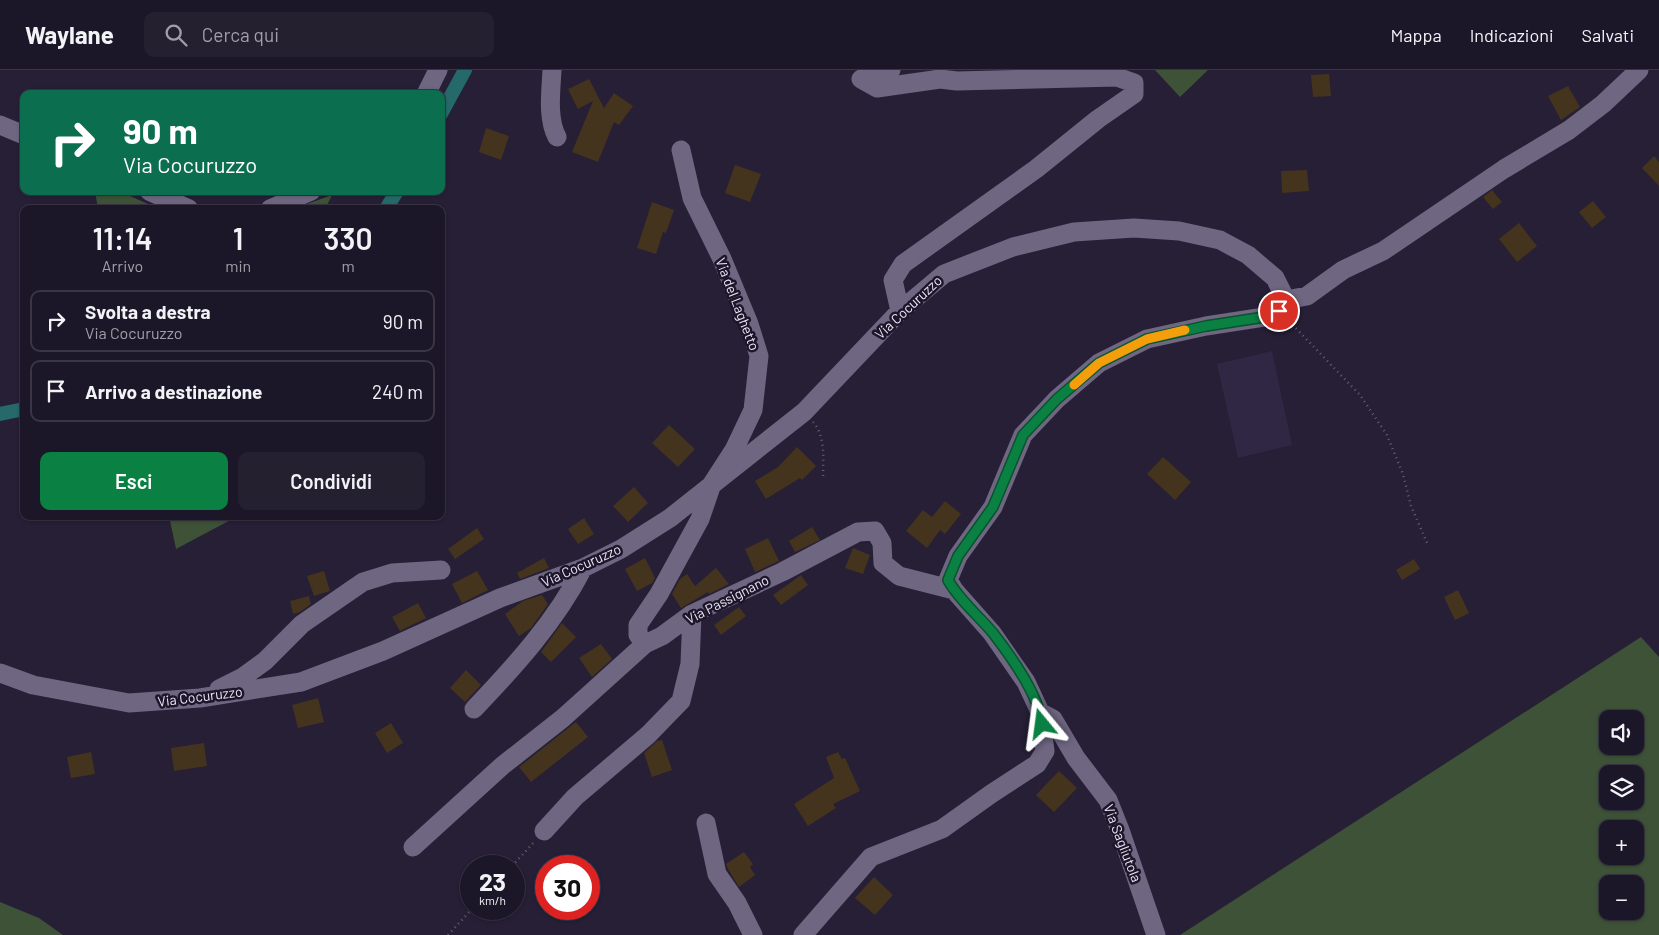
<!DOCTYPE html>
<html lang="it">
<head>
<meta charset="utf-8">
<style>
  :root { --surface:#1c1728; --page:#252030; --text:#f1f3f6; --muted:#a09fa8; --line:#3a3645; --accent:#0b8043 }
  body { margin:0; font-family:Barlow,sans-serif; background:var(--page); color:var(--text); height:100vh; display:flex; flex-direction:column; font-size:19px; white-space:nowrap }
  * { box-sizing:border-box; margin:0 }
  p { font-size:16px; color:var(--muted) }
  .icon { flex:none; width:28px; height:28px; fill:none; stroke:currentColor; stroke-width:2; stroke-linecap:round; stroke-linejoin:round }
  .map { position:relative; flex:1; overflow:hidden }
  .details { position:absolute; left:20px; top:135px; width:425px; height:315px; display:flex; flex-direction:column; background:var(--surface); border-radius:10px; box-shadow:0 1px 4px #0004,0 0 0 1px var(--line) }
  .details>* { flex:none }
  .guide { position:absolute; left:20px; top:20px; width:425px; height:105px; border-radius:10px; box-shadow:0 1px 4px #0004,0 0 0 1px var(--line); background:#0b6e4f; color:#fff; overflow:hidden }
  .fabs { position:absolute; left:1599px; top:640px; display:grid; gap:10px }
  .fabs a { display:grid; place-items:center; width:45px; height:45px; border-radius:10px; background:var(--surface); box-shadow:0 1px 4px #0004,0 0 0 1px var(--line); font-size:25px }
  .speed { position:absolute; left:460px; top:785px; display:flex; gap:10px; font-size:25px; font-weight:700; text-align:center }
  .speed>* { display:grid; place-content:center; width:65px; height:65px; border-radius:50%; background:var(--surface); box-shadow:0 1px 4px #0004,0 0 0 1px var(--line); line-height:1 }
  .speed small { font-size:12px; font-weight:400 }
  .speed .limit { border:8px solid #d22; background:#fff; color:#111 }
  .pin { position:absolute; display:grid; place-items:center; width:42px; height:42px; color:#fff; margin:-21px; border:2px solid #fff; border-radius:50%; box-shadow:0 1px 5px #0007 }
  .me { position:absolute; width:55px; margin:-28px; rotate:344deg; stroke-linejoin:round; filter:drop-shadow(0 0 4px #0008) }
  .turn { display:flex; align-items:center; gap:18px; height:105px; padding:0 20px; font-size:22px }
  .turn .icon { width:65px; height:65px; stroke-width:2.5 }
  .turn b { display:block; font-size:35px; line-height:42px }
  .eta { display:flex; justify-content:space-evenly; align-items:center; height:85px; text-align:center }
  .eta b { font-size:30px; font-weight:600; line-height:35px }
  .cta { display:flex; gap:10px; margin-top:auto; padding:10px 20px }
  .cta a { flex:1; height:58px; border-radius:10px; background:var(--accent); color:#fff; font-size:20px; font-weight:600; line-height:58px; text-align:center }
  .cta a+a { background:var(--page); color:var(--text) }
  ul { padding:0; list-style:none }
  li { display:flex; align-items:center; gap:15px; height:62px; margin:0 10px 8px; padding:0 10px; border:2px solid var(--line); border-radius:10px }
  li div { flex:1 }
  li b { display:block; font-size:19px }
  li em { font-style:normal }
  header { display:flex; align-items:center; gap:30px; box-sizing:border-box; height:70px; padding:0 25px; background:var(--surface); border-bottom:1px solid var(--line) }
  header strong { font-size:24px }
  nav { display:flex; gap:28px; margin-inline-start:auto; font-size:18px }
  .search { width:350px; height:45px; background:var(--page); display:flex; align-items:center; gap:12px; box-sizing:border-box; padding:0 18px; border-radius:10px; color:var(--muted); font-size:19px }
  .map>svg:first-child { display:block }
  .built { fill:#302744 }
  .green { fill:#3d5237; fill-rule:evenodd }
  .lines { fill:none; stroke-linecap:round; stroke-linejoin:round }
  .canal { stroke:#26696b; stroke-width:14 }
  .building { fill:#44341e }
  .path { stroke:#655f74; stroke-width:2.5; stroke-dasharray:1 4; stroke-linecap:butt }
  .minor { stroke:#6f6782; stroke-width:19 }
  .route-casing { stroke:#07532c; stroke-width:12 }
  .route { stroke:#0b8043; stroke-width:9 }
  .slow { stroke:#f59e0b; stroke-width:9 }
  .labels { text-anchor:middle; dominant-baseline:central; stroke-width:5; stroke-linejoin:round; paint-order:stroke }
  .street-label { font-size:14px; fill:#ebe7f6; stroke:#1d162b }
</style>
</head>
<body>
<header>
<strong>Waylane</strong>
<div class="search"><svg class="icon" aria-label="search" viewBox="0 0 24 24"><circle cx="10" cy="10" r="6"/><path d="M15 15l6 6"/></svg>Cerca qui</div>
<nav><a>Mappa</a><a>Indicazioni</a><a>Salvati</a></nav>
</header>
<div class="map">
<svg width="1659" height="865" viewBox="0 0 1659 865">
  <rect width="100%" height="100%" fill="#261f36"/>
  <path class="built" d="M1272 281 1292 375 1238 388 1217 294Z"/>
  <path class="green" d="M1155 0H1208L1180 27Z
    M95 121H119L159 139H98Z
    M332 125 325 139H293Z
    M169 446H238L176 479Z
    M1641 567 1659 587V865H1180ZM1608 649H1635V676H1608ZM1608 704H1635V731H1608ZM1608 759H1635V786H1608ZM1608 814H1635V841H1608Z
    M0 832 39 848 63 865H0Z"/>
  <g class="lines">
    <path class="canal" d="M441 44 465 0
      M386 139 397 121
      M0 344 24 339"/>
  </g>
  <path class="building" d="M1329 4 1331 26 1313 27 1311 5Z
    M589 9 604 38 614 23 633 36 619 55 614 52 598 92 572 82 593 31 578 39 568 19Z
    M1568 16 1580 37 1561 50 1548 26Z
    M486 58 509 66 501 90 479 82Z
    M1654 86 1659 92V116L1642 98Z
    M735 95 761 104 750 132 725 123Z
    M1307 100 1309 121 1282 123 1281 101Z
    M1492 120 1502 132 1493 139 1483 127Z
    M1593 131 1606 147 1592 158 1579 142Z
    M652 132 674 140 666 163 663 162 656 184 637 178Z
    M1519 153 1537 176 1517 192 1499 169Z
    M669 355 695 379 678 397 652 373Z
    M797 377 816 396 802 410 800 408 766 429 755 411 778 397Z
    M1163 387 1191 412 1175 430 1147 404Z
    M634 417 648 433 628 452 613 436Z
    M945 431 961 444 945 464 940 460 927 478 906 461 923 440 932 447Z
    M584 448 594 464 578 474 568 459Z
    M812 457 820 470 795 482 789 471Z
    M477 458 484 469 455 489 448 479Z
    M768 468 779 491 755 502 745 479Z
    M853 478 870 485 863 504 845 498Z
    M544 488 549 498 520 509 517 503Z
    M645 488 655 508 652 513 637 521 625 499Z
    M1414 489 1420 499 1402 510 1396 500Z
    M716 498 729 514 709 524 708 522 681 538 672 524 680 509 687 504 695 516Z
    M324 501 330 521 314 526 307 506Z
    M477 501 488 520 462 533 452 514Z
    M801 505 808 515 781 535 773 525Z
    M1458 520 1469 543 1455 550 1444 527Z
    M542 525 548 534 531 558 519 566 505 544 523 531Z
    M309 526 311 534 300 542 293 544 290 531Z
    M418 533 426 548 400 561 392 547Z
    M739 537 746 546 721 565 714 555Z
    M562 553 576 567 551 592 541 582Z
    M601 574 612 589 592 607 579 588Z
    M466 600 481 615 465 632 450 618Z
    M318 628 324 652 298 658 292 635Z
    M576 652 588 667 531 712 519 697Z
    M391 653 403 673 387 683 375 663Z
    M662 670 672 700 652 707 644 683 657 671Z
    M204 673 207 696 174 701 171 678Z
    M91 682 95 704 71 708 67 687Z
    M838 682 842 689 845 688 860 721 833 734 836 738 808 756 794 734 834 708 826 687Z
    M1059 701 1077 718 1054 742 1036 725Z
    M744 782 753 794 750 797 755 805 739 817 728 799 726 794Z
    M874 807 893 825 875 845 855 828Z"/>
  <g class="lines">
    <path class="path" d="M1289 251 1360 325 1387 365 1403 404 1411 436 1428 475
      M813 352C826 366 823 391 823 408
      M512 796 535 771
      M448 865 472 839"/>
    <path class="minor" d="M552 0C551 21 547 48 557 67
      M891 0 861 9 877 18 940 9 957 11 1117 7 1134 13V24L1098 49 1036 99 903 194 893 210 900 241
      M426 24 438 0
      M0 55 24 65
      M681 80 692 128 722 189 749 254 759 286 753 340 734 380 712 414 700 449 659 524 638 555V565L645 574 662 566 692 544 782 502 858 462 875 461 882 473 883 493 899 506 954 520
      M149 121 189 139
      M270 139 311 121
      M1286 230 1307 226 1343 200 1383 181 1504 99 1569 60 1603 34 1639 0
      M0 603 33 615 129 633 200 628 301 612 383 581 500 528 583 498 621 479 670 448 804 342 900 241 944 204 1013 177 1074 162 1134 158 1179 161 1220 170 1248 185 1275 208 1286 230 1279 241 1271 246 1206 256 1147 269 1099 293 1057 329 1023 365 993 437 958 486 948 510 954 520 992 563 1026 612 1040 642 1045 681 1037 694 991 724 942 759 871 787 803 865
      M219 619 243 607 265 591 302 554 363 512 392 503 441 500
      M474 639C515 596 556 551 583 498
      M1040 642 1053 649 1076 688 1108 730 1120 760 1156 865
      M706 753 717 804 737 833 753 865
      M544 761 575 727 648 665 681 631 690 594 692 544
      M413 777 502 696 563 648 645 574"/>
  </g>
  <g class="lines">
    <defs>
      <path id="route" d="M1042 654C1039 626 1010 585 993 563 978 545 959 530 948 510L958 486 993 437 1023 365 1057 329 1099 293 1147 269 1206 256 1271 246 1279 241"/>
    </defs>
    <use href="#route" class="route-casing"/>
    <use href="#route" class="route"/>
    <path class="slow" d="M1074 315 1099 293 1147 269 1185 260"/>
  </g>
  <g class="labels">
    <g class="street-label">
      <text transform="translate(738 234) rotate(69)">Via del Laghetto</text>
      <text transform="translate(908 237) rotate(-43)">Via Cocuruzzo</text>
      <text transform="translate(581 495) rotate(-24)">Via Cocuruzzo</text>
      <text transform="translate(727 529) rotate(-27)">Via Passignano</text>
      <text transform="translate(200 626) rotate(-7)">Via Cocuruzzo</text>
      <text transform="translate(1123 773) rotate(69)">Via Sagliutola</text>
    </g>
  </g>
</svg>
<div class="fabs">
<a><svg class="icon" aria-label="sound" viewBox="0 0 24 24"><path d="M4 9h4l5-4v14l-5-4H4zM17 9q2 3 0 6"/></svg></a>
<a><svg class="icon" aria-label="layers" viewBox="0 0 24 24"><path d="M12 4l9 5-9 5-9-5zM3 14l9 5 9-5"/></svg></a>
<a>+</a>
<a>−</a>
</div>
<div class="speed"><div>23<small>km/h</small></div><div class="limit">30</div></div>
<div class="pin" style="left:1279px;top:241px;background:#d93025"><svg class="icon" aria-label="arrive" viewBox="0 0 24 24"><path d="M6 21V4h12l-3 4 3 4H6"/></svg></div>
<svg class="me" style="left:1042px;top:654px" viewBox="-20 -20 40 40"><path d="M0-17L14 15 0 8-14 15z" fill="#0b8043" stroke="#fff" stroke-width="4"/></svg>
<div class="guide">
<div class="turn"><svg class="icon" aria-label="right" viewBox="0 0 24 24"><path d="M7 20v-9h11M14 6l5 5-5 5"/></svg><div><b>90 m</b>Via Cocuruzzo</div></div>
</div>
<section class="details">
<div class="eta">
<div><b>11:14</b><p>Arrivo</p></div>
<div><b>1</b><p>min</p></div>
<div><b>330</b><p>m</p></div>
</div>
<ul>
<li><svg class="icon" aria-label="right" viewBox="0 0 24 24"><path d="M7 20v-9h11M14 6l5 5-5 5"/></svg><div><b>Svolta a destra</b><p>Via Cocuruzzo</p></div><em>90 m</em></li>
<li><svg class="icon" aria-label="arrive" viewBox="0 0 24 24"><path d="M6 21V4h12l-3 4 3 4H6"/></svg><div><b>Arrivo a destinazione</b></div><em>240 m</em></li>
</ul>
<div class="cta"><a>Esci</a><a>Condividi</a></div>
</section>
</div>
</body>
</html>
